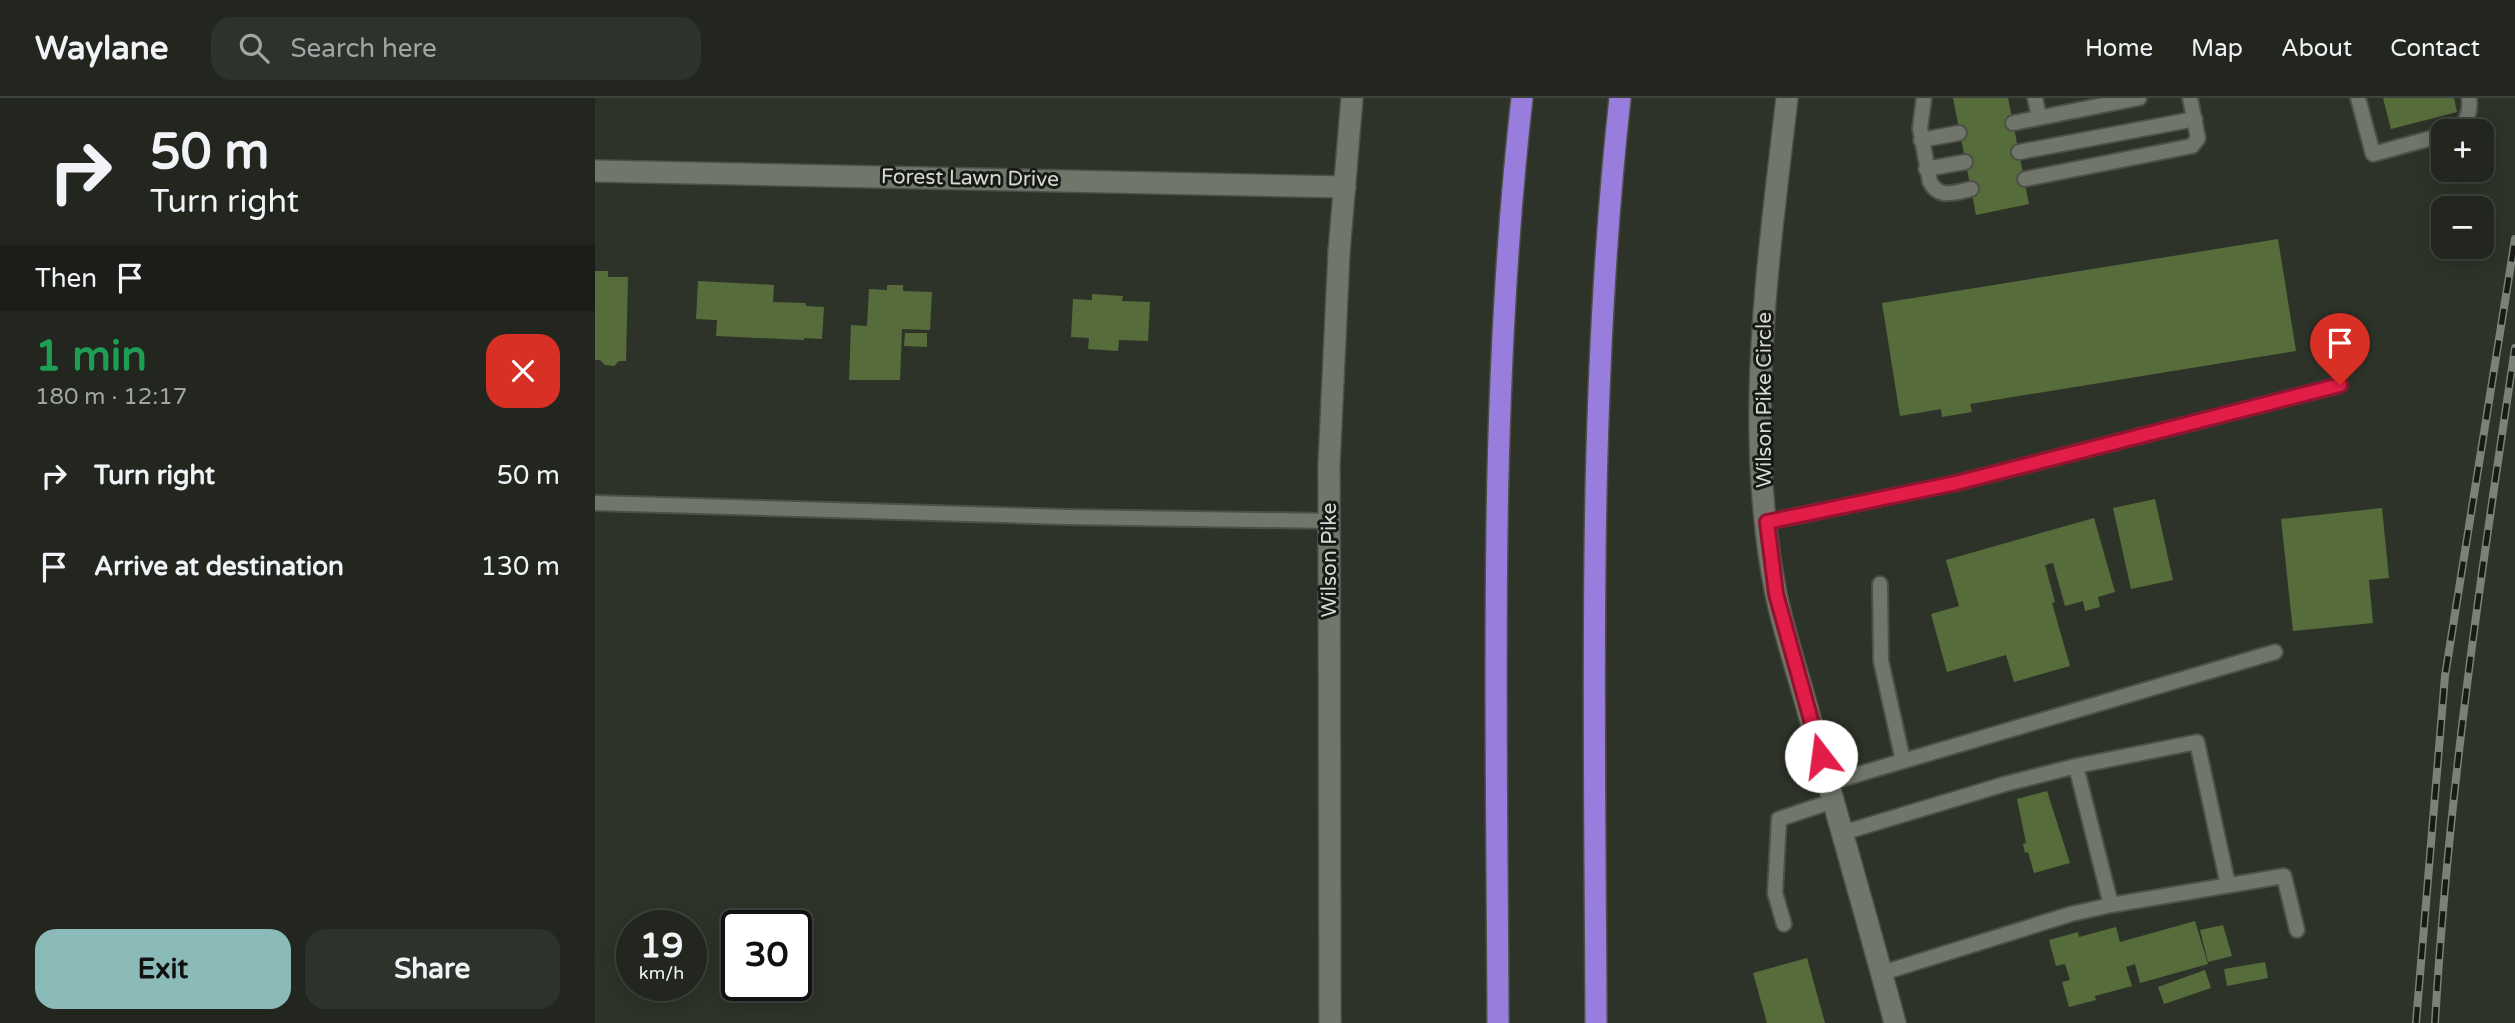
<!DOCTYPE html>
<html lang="en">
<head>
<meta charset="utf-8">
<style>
  :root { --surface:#22261f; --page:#2e322c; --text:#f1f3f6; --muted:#a2a5a4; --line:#3f433d; --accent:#8bbbb9 }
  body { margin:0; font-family:"Varela Round",sans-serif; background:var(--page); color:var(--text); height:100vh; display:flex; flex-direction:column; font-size:26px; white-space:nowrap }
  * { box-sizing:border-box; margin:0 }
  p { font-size:23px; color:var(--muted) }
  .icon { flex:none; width:38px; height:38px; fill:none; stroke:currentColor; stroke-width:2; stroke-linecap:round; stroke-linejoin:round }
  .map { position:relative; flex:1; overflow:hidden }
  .side { display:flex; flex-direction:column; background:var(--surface); width:595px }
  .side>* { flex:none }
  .banner { background:#22261f; color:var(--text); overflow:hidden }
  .controls { position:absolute; left:1836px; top:21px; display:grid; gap:14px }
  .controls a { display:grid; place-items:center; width:63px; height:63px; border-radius:14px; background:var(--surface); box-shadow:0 4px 18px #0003,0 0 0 2px var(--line); font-size:35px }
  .speed { position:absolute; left:21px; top:812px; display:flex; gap:14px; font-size:35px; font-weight:700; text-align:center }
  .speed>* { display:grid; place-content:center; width:91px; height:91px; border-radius:50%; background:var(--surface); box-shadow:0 4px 18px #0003,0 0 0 2px var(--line); line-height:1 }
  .speed small { font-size:18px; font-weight:400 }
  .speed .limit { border:4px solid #111; border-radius:10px; background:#fff; color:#111 }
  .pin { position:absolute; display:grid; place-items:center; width:60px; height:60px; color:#fff; margin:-72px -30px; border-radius:50% 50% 50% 0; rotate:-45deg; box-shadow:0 0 7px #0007 }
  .pin .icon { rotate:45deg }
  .me { position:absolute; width:77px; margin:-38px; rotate:345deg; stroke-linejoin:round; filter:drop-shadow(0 0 5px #0008) }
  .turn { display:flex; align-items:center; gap:24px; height:147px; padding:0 35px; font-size:32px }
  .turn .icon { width:91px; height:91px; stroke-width:2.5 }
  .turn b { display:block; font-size:49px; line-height:60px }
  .then { display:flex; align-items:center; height:66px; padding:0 35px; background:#0003; gap:14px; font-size:26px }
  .round { display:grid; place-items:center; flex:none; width:74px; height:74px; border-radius:21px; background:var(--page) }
  .overview { display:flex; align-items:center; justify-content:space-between; height:119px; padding:0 35px }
  h1 { font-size:42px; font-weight:800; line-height:52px; color:#1e9e55 }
  .action { display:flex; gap:14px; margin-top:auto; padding:14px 35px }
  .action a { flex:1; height:80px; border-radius:21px; background:var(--accent); color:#111; font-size:28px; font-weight:800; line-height:80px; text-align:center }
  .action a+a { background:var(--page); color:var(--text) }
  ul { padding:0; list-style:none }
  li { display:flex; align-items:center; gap:21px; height:91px; padding:0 35px }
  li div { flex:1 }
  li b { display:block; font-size:26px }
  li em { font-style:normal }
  header { display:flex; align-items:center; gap:42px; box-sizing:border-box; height:98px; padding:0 35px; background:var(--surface); border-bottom:2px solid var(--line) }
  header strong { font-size:33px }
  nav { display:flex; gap:38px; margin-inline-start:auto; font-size:24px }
  .search { width:490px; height:63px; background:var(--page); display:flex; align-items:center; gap:18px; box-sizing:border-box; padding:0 24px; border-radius:21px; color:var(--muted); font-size:26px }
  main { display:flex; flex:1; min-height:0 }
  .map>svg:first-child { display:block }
  .building { fill:#566d3b }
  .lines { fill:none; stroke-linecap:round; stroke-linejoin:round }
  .service-casing { stroke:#4d5048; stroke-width:18 }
  .minor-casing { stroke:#4d5048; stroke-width:24 }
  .secondary-casing { stroke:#4d5048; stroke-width:24 }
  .motorway-casing { stroke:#4d5048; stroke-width:24 }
  .service { stroke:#71766b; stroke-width:14 }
  .minor { stroke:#71766b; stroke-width:21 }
  .secondary { stroke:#71766b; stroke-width:21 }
  .motorway { stroke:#997ddc; stroke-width:21 }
  .rail-casing { stroke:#7c8178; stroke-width:8 }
  .rail { stroke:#181a16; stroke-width:5; stroke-dasharray:16; stroke-linecap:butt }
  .route-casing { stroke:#92132f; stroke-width:18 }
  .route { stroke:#e11d48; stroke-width:12 }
  .labels { text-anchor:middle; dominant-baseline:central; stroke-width:6; stroke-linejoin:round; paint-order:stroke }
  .street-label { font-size:21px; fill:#d7dad4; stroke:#181a16 }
</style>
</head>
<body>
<header>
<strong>Waylane</strong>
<div class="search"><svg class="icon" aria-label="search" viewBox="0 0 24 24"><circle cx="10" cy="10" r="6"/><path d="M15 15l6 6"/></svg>Search here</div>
<nav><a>Home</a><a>Map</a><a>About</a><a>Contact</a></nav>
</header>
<main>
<section class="side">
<div class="banner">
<div class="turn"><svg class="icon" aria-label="right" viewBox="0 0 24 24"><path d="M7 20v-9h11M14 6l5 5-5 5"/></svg><div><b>50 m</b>Turn right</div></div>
<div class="then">Then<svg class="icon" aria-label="arrive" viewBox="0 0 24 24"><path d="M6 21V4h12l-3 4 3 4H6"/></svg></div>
</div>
<div class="overview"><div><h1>1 min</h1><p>180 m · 12:17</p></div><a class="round" style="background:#d93025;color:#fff"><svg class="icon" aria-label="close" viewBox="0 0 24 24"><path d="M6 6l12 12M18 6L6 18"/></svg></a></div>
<ul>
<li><svg class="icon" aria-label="right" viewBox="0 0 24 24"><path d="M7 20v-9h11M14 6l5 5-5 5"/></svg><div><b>Turn right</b></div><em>50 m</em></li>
<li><svg class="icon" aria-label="arrive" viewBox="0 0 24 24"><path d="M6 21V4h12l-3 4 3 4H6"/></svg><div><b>Arrive at destination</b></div><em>130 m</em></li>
</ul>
<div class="action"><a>Exit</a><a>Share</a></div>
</section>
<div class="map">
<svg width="1920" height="925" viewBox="0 0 1920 925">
  <rect width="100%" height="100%" fill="#2e3329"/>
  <path class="building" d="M1358 0H1413L1434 106 1381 117Z
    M1788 0H1859L1862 14 1796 31Z
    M1683 141 1701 253 1375 306 1377 314 1347 319 1346 311 1305 318 1287 205Z
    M0 173H13V179H33L31 263H24L19 268 10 267 5 262H0Z
    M103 183 179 187 178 204 211 205V208L229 209 227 241 209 240V242L121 238 122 222 101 221Z
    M292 187H308V193L337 194 335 232 307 231 305 282H254L256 227 272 228 274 191 292 192Z
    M497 196 528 198 527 203 555 204 553 243 524 242 523 253 493 251 494 240 476 239 478 201 497 202Z
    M310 235H332V249L309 248Z
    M1560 401 1578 482 1536 491 1518 410Z
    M1787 410 1794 480 1774 482 1778 525 1698 533 1686 421Z
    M1499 420 1520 494 1503 499 1505 509 1490 513 1488 503 1470 508 1458 465 1450 467 1460 504 1457 505 1475 568 1419 584 1411 557 1352 574 1336 516 1364 508 1351 462Z
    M1452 693 1475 765 1439 775 1433 754 1430 755 1428 746 1431 745 1422 701Z
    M1600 823 1613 866 1545 885 1540 866 1531 869 1537 888 1500 898 1501 902 1474 909 1467 884 1475 882 1470 866 1461 868 1454 842 1483 834 1484 839 1521 829 1525 844Z
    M1628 827 1637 858 1613 864 1605 832Z
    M1212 860 1230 925H1172L1158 875Z
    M1670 864 1673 880 1632 888 1629 871Z
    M1610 872 1616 890 1569 906 1563 889Z"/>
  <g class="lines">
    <defs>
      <path id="service" d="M1329 0 1325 30 1335 84C1344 101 1359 95 1376 91
        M1440 0 1444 19
        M1763 0 1778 56 1848 37
        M1418 25 1544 0
        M1860 33C1872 25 1876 14 1874 0
        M1326 42 1364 35
        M1424 54 1600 21
        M1331 71 1370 64
        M1430 81 1597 48 1603 40 1595 0
        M0 405 473 419 733 423
        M1172 424 1361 385 1745 287
        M1285 486 1286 563 1308 663
        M1481 668 1602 644 1633 787
        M1233 685 1680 554
        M1247 735 1410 686 1481 668 1516 807 1476 816 1287 875
        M1516 807 1689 778 1702 832
        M1189 826 1180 795 1184 721 1238 703"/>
      <path id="minor" d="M1192 0C1173 165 1148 331 1181 496 1190 539 1205 581 1216 624 1244 724 1273 824 1300 925
        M0 73 750 89"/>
      <path id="secondary" d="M735 925 734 367 744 154 757 0"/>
      <path id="motorway" d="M903 925C902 617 892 306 927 0
        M1001 925C1000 617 991 307 1025 0"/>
    </defs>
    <use href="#service" class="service-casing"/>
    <use href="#minor" class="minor-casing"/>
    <use href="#secondary" class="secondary-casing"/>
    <use href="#motorway" class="motorway-casing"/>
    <use href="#service" class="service"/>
    <use href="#minor" class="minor"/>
    <use href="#secondary" class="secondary"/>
    <use href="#motorway" class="motorway"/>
    <defs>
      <path id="rail" d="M1821 925 1850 578 1920 141
        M1840 925C1853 698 1886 474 1920 250"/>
    </defs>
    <use href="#rail" class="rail-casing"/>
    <use href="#rail" class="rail"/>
  </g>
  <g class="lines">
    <defs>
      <path id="route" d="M1226 658 1181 496 1172 424 1361 385 1745 287"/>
    </defs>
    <use href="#route" class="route-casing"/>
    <use href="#route" class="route"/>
  </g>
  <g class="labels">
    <g class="street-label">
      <text transform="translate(375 80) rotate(1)">Forest Lawn Drive</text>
      <text transform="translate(1169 302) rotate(-90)">Wilson Pike Circle</text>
      <text transform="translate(734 462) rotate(-90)">Wilson Pike</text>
    </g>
  </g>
</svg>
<div class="controls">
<a>+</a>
<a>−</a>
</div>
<div class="speed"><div>19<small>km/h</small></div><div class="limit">30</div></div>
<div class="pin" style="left:1745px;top:287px;background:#d93025"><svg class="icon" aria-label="arrive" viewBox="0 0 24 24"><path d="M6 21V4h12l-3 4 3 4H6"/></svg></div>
<svg class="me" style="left:1226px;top:658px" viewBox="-20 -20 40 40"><circle r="19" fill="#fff"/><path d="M0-13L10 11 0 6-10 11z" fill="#e11d48"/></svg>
</div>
</main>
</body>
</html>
